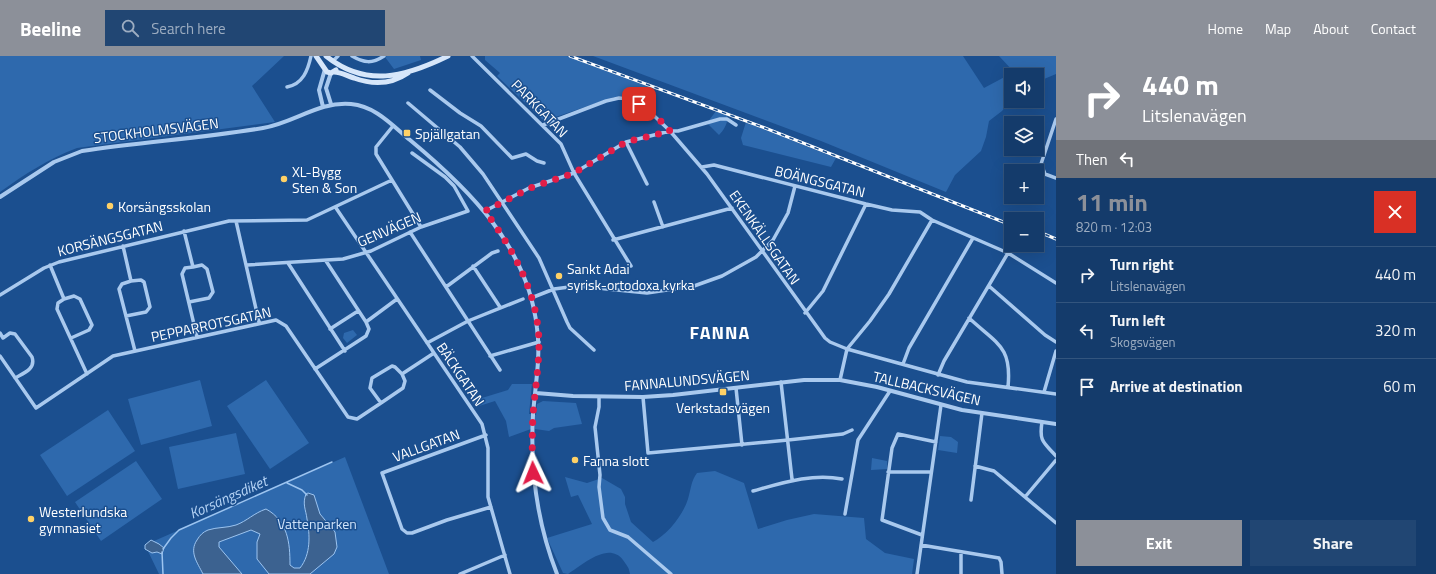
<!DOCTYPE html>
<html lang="en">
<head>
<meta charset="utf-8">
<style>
  :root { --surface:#143b6b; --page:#214673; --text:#f1f3f6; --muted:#9dadc1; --line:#33557e; --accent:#8c9099 }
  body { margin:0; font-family:"Titillium Web",sans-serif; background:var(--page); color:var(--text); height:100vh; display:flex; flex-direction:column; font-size:15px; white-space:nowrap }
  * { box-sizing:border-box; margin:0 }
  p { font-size:13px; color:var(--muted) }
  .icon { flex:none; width:22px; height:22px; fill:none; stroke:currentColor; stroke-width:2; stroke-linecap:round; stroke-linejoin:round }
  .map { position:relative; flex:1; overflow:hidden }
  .details { display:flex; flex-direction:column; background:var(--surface); width:380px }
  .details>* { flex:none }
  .top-card { background:#8c9099; color:#fff; overflow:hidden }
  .controls { position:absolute; left:1004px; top:12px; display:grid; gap:8px }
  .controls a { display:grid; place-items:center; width:40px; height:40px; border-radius:0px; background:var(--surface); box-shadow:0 4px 16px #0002,0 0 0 1px var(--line); font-size:20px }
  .pin { position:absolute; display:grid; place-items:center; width:34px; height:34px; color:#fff; margin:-17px; border-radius:8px; box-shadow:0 2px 6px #0006 }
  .me { position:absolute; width:44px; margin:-22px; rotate:358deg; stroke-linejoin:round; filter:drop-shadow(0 0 3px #0008) }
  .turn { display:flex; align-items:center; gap:14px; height:84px; padding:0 20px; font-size:18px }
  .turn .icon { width:52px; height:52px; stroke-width:2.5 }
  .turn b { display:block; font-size:28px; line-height:34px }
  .then { display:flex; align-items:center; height:38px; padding:0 20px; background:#0003; gap:8px; font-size:15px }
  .round { display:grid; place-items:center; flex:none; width:42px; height:42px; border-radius:0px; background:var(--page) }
  .overview { display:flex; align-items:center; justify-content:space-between; height:68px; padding:0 20px }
  h1 { font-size:24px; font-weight:700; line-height:30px; color:var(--accent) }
  .cta { display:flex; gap:8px; margin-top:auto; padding:8px 20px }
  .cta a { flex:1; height:46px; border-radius:0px; background:var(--accent); color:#fff; font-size:16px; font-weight:700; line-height:46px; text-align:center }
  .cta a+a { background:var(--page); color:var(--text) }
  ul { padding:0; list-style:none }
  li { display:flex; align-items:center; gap:12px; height:56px; padding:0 20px; border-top:1px solid var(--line) }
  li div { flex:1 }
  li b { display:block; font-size:15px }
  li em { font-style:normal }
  header { display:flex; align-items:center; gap:24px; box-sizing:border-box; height:56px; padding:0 20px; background:var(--accent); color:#fff }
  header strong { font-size:19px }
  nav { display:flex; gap:22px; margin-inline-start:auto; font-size:14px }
  .search { width:280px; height:36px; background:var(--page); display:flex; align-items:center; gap:10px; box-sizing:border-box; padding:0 14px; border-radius:0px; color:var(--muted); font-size:15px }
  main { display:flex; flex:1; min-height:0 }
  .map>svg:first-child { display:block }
  .green { fill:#2e69ad }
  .water { fill:#3c6290; stroke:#9cc4f0 }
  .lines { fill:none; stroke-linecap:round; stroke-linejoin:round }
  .stream { stroke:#9cc4f0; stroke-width:1.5 }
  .minor { stroke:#a9c9ee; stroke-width:3.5 }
  .tertiary { stroke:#a9c9ee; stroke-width:4 }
  .secondary { stroke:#d6e6fa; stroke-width:5 }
  .rail-casing { stroke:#fff; stroke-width:3 }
  .rail { stroke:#1b4f8f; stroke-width:1.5; stroke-dasharray:4.5; stroke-linecap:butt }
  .route { stroke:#e11d48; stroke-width:7; stroke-dasharray:0 12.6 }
  .poi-dot { fill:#ffd166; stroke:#1b4f8f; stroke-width:1.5 }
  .labels { text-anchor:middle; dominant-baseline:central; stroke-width:3; stroke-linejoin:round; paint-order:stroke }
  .street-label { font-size:14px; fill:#fff; stroke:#1b4f8f }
  .poi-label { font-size:14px; fill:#fff; stroke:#1b4f8f; text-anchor:start }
  .park-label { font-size:14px; fill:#cfe3fa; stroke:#1b4f8f }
  .water-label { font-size:15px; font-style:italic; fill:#b5d3f5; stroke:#1b4f8f }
  .district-label { font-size:18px; font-weight:bold; letter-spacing:1px; fill:#fff; stroke:#1b4f8f }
</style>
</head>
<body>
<header>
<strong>Beeline</strong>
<div class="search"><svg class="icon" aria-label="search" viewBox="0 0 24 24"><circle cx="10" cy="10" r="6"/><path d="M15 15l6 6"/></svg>Search here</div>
<nav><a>Home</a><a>Map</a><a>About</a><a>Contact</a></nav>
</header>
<main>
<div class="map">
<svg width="1056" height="518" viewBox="0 0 1056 518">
  <rect width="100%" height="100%" fill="#1b4f8f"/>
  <path class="green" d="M0 0H284L252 30 275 66 77 92C48 103 25 118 0 136Z
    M387 0H420L421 4 394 13 385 1Z
    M485 0H567L652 32 647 50C637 42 627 39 614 41L544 65 497 20 500 17 485 4Z
    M593 0H963L984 32 1014 16 999 0H1056V18L1037 26V19H1011V44L1002 55 989 65 986 81 981 95 955 119 946 136 821 85Z
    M716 55 727 59C729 66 724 74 719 79L707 67Z
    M746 66 836 102 831 111 743 89 741 82Z
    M353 274 357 279 347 287 343 282 344 277Z
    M200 324 212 370 141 389 128 343Z
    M266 324 309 387 270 413 227 350Z
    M512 328H532L529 358H531V373L509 381 506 365 495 345 476 351 472 345 508 334Z
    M543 345 576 347 582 368 554 372 549 375 535 373 534 359H536L537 348Z
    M108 354 135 395 67 440 40 399Z
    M236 377 245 418 178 433 169 391Z
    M940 380 951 381 958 386 957 397 938 394Z
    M345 401 389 518H159L145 489Z
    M872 402 887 405V413L871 414Z
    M136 405 162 443 101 485 75 446Z
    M715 415 744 427 758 473 787 464 814 458 864 462 866 483 885 497 914 503 912 518H630C629 511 627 510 623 504 608 485 583 509 568 518L563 517 547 482 592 468 578 439 571 441 565 421 587 427 602 422 621 433 625 441V448L631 466 653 486C668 478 683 459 688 443 691 433 691 425 697 417Z"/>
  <path class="water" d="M308 437 314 439 320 458 335 476 337 491 334 498 310 518H269L257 503V486L260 478 251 474 219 486V491L242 518H203C197 506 189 496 197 484 200 479 203 476 208 474 217 471 227 472 236 469 247 465 254 457 266 453 288 465 290 487 290 509L294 512H300C311 498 310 479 307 463 306 454 302 448 306 438Z
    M151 484 159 488 164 492 162 498 157 496 152 497 145 493V489Z"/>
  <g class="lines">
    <path class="stream" d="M287 427 302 434 307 439
      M163 493 171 482 179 474 332 406
      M162 496 163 518"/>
    <path class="minor" d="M352 0C364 7 372 8 384 0
      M472 0 561 88 574 117 631 210
      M334 4 338 0
      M287 31C303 28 308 14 311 0
      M430 34 460 57 481 70 512 102 526 98 537 105 544 107
      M408 47 460 91 483 118 539 202 567 266 570 272 594 294
      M1056 63 1041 108 1045 118 1056 122
      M543 69 606 45 619 42 629 43 647 53 670 75 707 118 825 282 830 286 847 293 967 326 1056 338
      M393 70 376 91V98L421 171
      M626 86 647 128
      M702 111 714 109 866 148 892 154 920 156 932 164 1008 197 1056 227
      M654 146 663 171
      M336 152 482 368 488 392V441L510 518
      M485 155 529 132 574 117 626 86 670 75H678L720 63H727L736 69
      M236 165 259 266
      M184 175 193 211 202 209 207 213 213 236 209 242 189 246
      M410 176 500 314
      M613 184 732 152
      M123 190 131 225 141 224 144 226 150 251 146 256 126 260
      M326 205 366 266
      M288 207 345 295
      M50 209 64 243 74 240 80 243 92 269 89 274 71 282
      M247 209 343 203 371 195 421 171 468 155 454 130 445 121 412 97
      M473 210 500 251
      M193 211 185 212 182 218 197 281
      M131 225 122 228 119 233 135 295
      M989 230 1045 279 1056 286
      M446 231 492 197 498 195
      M0 239 44 212 59 206 229 165 307 164 392 124
      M531 242 554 233 577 230 647 237 694 230 722 220 756 201 773 184 788 157 795 130
      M64 243 58 247 57 253 87 318
      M805 257 823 235 866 148
      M969 262C997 288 1012 290 1008 331
      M330 273 358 255
      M0 277 3 282 10 277 15 278 32 301C36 313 24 317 15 322
      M427 287 468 265 523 243
      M0 300 36 352 113 300 276 264 286 270 348 361 357 363 381 347
      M490 300 539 286
      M903 308 909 292 973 182
      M315 313 366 280 369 273 366 266 397 243
      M402 318 395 311 392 310 372 322 370 332 381 347 403 332 405 325 402 318 434 297
      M938 319 944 305 1008 197
      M840 324 847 293 870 265 889 238 932 164
      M781 326 792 423
      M736 332 742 389
      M1044 336 1056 295
      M599 341V351L595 371 600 419 599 431 603 462 610 474 628 481 671 518
      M643 341 648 397 788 384 843 378 852 374
      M1042 366C1039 385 1043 386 1056 400
      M486 379 382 417 402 473 407 477H412L447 464 491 451
      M975 410 994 415 1056 467
      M888 416H931
      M753 435C782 427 812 417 842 423
      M1025 441 1056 404
      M971 444 982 357
      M845 458 858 384 890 335
      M922 479 882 464 892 392 898 378 936 386
      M921 489 999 502 1001 506 1002 518
      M961 496V518
      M460 518 505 499
      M917 518 941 349"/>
    <path class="tertiary" d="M331 48 326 32 331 17
      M323 51 319 34 325 13
      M0 141 54 106 82 95C142 86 203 82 263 72 294 67 319 45 351 48 375 50 392 69 410 84 469 133 528 191 537 272 541 301 535 330 533 359 530 413 537 467 557 518
      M536 337 573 340 643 341 673 339 804 324H840L877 331 962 354 1056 368"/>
    <path class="secondary" d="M316 0 327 16 331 17 336 14
      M326 0C366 32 405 21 448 0
      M334 16C341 16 347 20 354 22 373 29 392 28 408 17"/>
    <defs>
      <path id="rail" d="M570 0 765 72 1011 169
        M1037 175 1056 183"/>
    </defs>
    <use href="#rail" class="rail-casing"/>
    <use href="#rail" class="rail"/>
  </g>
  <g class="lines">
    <path class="route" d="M533 417C532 398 532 378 533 359 535 334 539 310 539 286 538 237 513 193 485 155L530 132 574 117 626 86 670 75 653 57 639 48"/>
  </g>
  <g class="poi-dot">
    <rect x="403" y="73" width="8" height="8" rx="2"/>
    <circle cx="284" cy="123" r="4"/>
    <circle cx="110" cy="150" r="4"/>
    <circle cx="559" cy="220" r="4"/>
    <rect x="719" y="332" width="8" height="8" rx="2"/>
    <circle cx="575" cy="404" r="4"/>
    <circle cx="31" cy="463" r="4"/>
  </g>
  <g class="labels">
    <g class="street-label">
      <text transform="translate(540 52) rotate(46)">PARKGATAN</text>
      <text transform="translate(156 74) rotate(-7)">STOCKHOLMSVÄGEN</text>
      <text transform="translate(820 125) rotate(14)">BOÄNGSGATAN</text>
      <text transform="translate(389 173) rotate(-23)">GENVÄGEN</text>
      <text transform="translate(765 181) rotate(55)">EKENKÄLLSGATAN</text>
      <text transform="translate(110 182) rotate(-14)">KORSÄNGSGATAN</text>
      <text transform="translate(211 268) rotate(-12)">PEPPARROTSGATAN</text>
      <text transform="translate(461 318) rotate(56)">BÄCKGATAN</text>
      <text transform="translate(687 324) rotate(-5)">FANNALUNDSVÄGEN</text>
      <text transform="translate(927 332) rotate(13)">TALLBACKSVÄGEN</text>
      <text transform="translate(426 389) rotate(-20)">VALLGATAN</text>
    </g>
    <g class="poi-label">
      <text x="415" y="77">Spjällgatan</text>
      <text x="292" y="115">XL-Bygg<tspan x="292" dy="16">Sten &amp; Son</tspan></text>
      <text x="118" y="150">Korsängsskolan</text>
      <text x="567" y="212">Sankt Adai<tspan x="567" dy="16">syrisk-ortodoxa kyrka</tspan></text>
      <text x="723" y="351" text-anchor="middle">Verkstadsvägen</text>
      <text x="583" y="404">Fanna slott</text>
      <text x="39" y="455">Westerlundska<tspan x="39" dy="16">gymnasiet</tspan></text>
    </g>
    <g class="park-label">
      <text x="317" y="467">Vattenparken</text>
    </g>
    <g class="water-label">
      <text transform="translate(228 441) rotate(-24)">Korsängsdiket</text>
    </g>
    <g class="district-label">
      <text x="720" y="276">FANNA</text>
    </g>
  </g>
</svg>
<div class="controls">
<a><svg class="icon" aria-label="sound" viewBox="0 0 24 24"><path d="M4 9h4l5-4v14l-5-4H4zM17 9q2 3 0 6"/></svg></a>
<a><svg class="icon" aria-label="layers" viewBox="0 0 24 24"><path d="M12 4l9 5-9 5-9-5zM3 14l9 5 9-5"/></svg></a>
<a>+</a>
<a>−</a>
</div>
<div class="pin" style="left:639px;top:48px;background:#d93025"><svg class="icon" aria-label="arrive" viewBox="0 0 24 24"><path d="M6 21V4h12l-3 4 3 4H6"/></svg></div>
<svg class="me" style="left:533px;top:417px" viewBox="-20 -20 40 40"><path d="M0-17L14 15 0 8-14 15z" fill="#e11d48" stroke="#fff" stroke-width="4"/></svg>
</div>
<section class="details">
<div class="top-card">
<div class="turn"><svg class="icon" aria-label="right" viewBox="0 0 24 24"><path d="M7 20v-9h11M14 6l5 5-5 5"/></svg><div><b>440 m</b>Litslenavägen</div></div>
<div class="then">Then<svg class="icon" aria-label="left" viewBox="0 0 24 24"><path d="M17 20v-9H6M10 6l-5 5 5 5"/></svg></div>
</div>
<div class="overview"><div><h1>11 min</h1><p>820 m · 12:03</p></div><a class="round" style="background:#d93025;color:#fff"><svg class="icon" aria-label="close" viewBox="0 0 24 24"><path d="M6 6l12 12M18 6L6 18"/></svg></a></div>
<ul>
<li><svg class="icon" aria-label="right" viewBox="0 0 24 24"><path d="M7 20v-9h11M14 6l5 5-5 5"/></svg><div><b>Turn right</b><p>Litslenavägen</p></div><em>440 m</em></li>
<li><svg class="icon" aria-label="left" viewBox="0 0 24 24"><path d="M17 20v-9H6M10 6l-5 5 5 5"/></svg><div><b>Turn left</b><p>Skogsvägen</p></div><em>320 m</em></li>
<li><svg class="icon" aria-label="arrive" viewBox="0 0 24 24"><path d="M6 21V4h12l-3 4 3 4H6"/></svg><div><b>Arrive at destination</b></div><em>60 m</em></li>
</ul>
<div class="cta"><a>Exit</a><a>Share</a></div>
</section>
</main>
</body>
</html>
